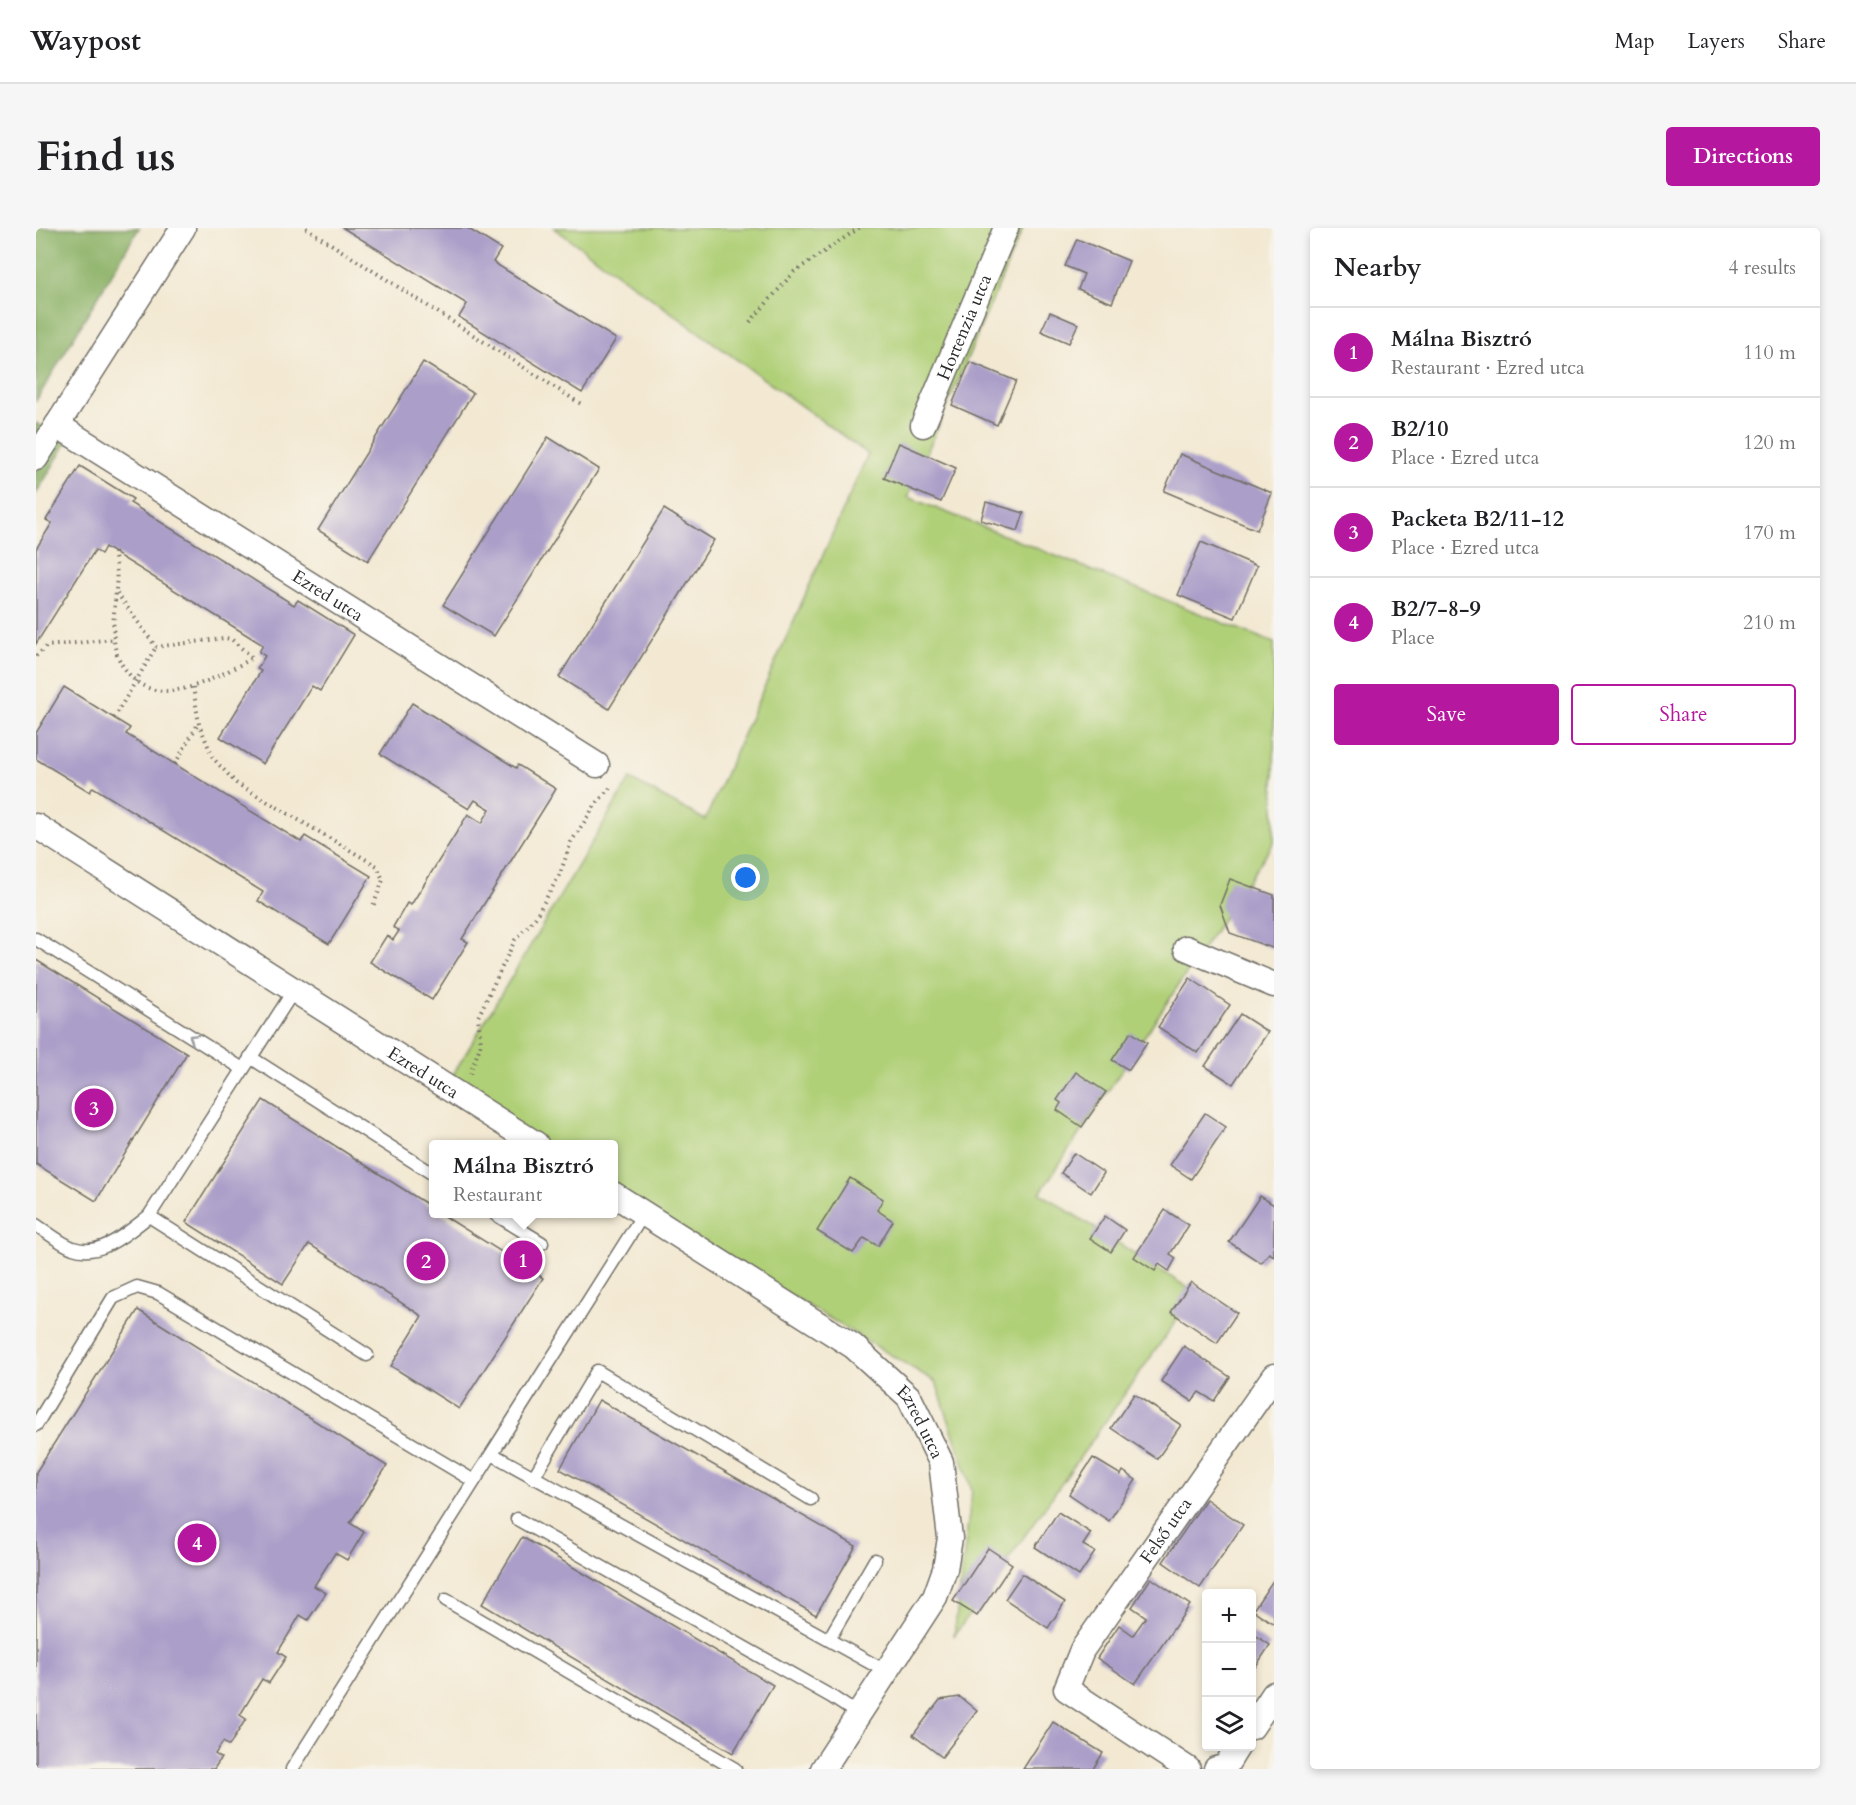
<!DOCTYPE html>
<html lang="en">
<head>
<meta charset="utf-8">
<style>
  :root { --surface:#fff; --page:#f6f6f6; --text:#202124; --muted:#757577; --line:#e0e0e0; --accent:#b5179e }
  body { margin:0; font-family:Cardo,serif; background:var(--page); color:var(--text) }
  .controls { position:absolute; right:18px; bottom:18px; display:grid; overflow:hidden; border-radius:6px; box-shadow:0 3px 9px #0003 }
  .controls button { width:54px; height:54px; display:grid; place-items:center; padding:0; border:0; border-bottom:2px solid var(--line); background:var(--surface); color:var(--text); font:30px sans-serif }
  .you { position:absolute; left:710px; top:650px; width:21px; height:21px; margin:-15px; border:4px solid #fff; border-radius:50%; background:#1a73e8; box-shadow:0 0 0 9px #1a73e833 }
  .badge { display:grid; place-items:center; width:39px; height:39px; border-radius:50%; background:var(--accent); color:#fff; font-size:20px; font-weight:700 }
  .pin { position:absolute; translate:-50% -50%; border:3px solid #fff; box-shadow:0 2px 6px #0006 }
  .popup { position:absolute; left:393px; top:912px; width:189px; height:78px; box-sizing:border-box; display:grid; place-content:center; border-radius:6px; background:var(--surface); filter:drop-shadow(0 2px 4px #0005); font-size:20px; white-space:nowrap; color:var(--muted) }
  .popup b { font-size:22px; color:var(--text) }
  .popup::after { content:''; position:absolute; left:50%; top:100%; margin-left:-12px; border:12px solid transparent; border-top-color:var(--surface) }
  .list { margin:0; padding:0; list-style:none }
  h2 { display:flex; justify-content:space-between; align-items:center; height:78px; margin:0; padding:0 24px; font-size:26px }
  h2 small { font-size:20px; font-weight:400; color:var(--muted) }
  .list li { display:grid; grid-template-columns:39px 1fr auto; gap:18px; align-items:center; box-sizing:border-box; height:90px; padding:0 24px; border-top:2px solid var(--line) }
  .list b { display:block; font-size:22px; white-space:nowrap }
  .list p { margin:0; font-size:20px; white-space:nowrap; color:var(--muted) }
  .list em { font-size:20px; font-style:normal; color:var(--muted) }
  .actions { display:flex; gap:12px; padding:18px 24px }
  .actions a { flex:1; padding:14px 0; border:2px solid var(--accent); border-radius:6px; text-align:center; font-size:21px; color:var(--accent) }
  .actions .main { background:var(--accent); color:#fff }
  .icon { flex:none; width:33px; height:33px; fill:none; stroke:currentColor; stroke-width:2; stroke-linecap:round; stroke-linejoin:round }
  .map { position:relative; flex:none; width:1238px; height:1541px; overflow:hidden; border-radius:6px }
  header { display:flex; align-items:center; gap:36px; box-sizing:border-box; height:84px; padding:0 30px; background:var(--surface); border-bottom:2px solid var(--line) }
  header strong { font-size:28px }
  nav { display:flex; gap:33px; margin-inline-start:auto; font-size:21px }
  .intro { display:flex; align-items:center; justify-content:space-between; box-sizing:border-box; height:144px; padding:0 36px }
  h1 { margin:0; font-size:42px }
  .button { padding:15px 27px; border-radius:6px; background:var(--accent); color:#fff; font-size:21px; font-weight:700 }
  main { display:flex; gap:36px; padding:0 36px }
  aside { flex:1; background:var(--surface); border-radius:6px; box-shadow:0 3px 9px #0003 }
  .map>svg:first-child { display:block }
  .green { fill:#b0d078; stroke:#6e7e52; stroke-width:1.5 }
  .forest { fill:#8cb268; stroke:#5c6e4a; stroke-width:1.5 }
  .building { fill:#ab9fc9 }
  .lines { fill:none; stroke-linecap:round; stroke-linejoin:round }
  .service-casing { stroke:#716e66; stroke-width:15 }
  .minor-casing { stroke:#716e66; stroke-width:27 }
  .path { stroke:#716e66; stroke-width:4; stroke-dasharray:1.5 4.5; stroke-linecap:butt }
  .service { stroke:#fff; stroke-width:12 }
  .minor { stroke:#fff; stroke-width:24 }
  .oneway { stroke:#a0a0a0 }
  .labels { text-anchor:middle; stroke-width:6; stroke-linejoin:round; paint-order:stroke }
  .street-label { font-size:18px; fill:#2b2b2b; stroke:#f7f3e8 }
</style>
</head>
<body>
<header>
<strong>Waypost</strong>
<nav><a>Map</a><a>Layers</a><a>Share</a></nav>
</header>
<div class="intro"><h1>Find us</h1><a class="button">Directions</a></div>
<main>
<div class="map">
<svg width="1238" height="1541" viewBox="0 0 1238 1541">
  <rect width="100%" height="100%" fill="#f7f3e8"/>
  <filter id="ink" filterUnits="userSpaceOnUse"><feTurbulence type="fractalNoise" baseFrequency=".0167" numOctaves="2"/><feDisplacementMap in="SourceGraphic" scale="12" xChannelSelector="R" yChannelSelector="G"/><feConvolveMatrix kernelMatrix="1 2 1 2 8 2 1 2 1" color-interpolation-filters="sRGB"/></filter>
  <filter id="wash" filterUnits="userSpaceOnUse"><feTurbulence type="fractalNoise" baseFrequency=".008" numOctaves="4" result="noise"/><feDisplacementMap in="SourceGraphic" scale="24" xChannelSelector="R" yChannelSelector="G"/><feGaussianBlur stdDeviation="1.35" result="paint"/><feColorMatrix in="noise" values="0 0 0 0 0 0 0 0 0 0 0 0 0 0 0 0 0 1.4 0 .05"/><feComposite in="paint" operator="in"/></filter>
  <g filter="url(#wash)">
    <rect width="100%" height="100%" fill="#f3e9d3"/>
    <path class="green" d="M518,0h469l-115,269 366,146v199l-234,351 156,100 -242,343 18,-146 -36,-108 -323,-193v-45h-74l-94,-56 185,-309 75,41 163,-366z"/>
    <g class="forest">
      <path d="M0,0h103l-103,173z"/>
      <path d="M0,195l31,19 -31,52z"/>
    </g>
    <g id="blocks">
      <g class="building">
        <path d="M307,0h124l34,21 -8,13 123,77 -34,54 -123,-76 8,-13z"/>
        <path d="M1041,11l52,22 -17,42 -34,-14 6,-15 -19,-8z"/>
        <path d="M1014,84l28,12 -9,19 -28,-12z"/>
        <path d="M387,134l50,31 -105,168 -50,-31z"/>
        <path d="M934,134l46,19 -19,44 -45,-20z"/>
        <path d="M512,209l51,32 -105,167 -51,-31z"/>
        <path d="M863,215l57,25 -15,34 -57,-24z"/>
        <path d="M1144,226l92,39 -15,37 -93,-39z"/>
        <path d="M44,238l53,33 -3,4 164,102 4,-5 56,35 -34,56 -8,-5 -49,78 -43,-27 41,-66 -4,-2 8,-13 -6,-4 4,-7 -158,-98 -4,7 -6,-4 -59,94v-95l16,-26 -6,-3z"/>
        <path d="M950,274l38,11 -6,18 -37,-11z"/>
        <path d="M628,281l50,31 -105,169 -50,-32z"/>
        <path d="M1165,314l56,24 -22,52 -57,-23z"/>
        <path d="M28,459l66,41 -4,6 175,108 4,-6 66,40 -42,68 -71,-43 5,-9 -170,-105 -3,5 -54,-33v-26z"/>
        <path d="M376,475l104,65 2,-3 38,24 -94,150 6,3 -36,58 -62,-38 17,-27 6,5 6,-9 -6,-4 14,-24 4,2 57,-91 14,9 8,-14 -15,-9 -6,9 -89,-55z"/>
        <path d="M1194,651l44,16v52l-2,1 -42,-15 -10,-28z"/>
        <path d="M0,732l151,93 -91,148 -60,-37z"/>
        <path d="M1154,750l40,27 -32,48 -40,-26z"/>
        <path d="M1204,786l28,18 -35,52 -28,-18z"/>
        <path d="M1095,804l16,11 -18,27 -17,-10z"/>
        <path d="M1040,844l30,20 -24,35 -25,-17 4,-7 -4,-3z"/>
        <path d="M227,872l170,108v6h8l102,64 -84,131 -68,-43 31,-50 -113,-72 -26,40 -97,-62z"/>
        <path d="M1169,885l21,14 -35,52 -21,-14z"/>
        <path d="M1038,925l30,20 -13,20 -30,-20z"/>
        <path d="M814,950l33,21 -6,11 16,11 -15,25 -14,-8 -11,15 -36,-22z"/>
        <path d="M1224,968l14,9v51l-5,-3 -8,10 -32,-21z"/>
        <path d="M1129,982l24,15 -19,29 6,4 -7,13 -10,-7 -4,7 -21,-14z"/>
        <path d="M1069,988l20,14 -14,22 -21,-14z"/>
        <path d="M1155,1054l46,31 -20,30 -46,-31z"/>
        <path d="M102,1082l249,156 -37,57 14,9 -17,28 -12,-7 -21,33 12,7 -18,27 -8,-5 -22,37 8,5 -17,26 -7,-4 -22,36 6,4 -17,27 -6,-4 -8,12 6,4 -7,11h-178v-297z"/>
        <path d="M1148,1118l46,31 -16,24 -15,-9 -7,9 -31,-20z"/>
        <path d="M1098,1166l47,31 -24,34 -46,-31z"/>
        <path d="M563,1172l257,146 -40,69 -256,-146z"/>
        <path d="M1057,1230l28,17 2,-4 13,9 -27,41 -40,-27z"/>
        <path d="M1170,1271l37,26 -43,63 -37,-26z"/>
        <path d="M1022,1284l33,21 -8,12 12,7 -16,24 -44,-29z"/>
        <path d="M486,1309l251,148 -40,68 -251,-149z"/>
        <path d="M952,1320l24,16 -35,52 -24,-15z"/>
        <path d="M986,1346l43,28 -17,26 -43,-29z"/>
        <path d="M1115,1350l39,27 -55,79 -38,-26 22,-33 14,10 13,-18 -14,-10z"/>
        <path d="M1238,1351v45l-21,-14z"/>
        <path d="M1216,1405l18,12 -18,27z"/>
        <path d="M924,1469l17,14 -35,46 -29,-22 27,-35z"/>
        <path d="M1017,1494l50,31 -10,16h-70z"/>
      </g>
    </g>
  </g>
  <g filter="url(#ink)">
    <use href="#blocks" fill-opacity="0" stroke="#716e66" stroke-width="1.5"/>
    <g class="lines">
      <defs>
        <g id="service">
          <path d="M0,711l207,130"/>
          <path d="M214,829l183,117"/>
          <path d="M459,986l47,29"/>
          <path d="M113,988l218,139"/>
          <path d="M0,997c11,7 24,18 37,23 28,10 55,-16 76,-32l145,-226"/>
          <path d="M0,1197l77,-127 24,-11 21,6 316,188"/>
          <path d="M456,1226l395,218"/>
          <path d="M497,1250l64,-107 214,128"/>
          <path d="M481,1291l315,178 27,18"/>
          <path d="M410,1372l289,169"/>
          <path d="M793,1411l46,-79"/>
          <path d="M256,1541l352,-556"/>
        </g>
        <g id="minor">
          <path id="s1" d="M21,197l540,340"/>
          <path id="s2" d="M887,197l83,-197"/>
          <path d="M0,230l147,-230"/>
          <path id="s3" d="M0,598l500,318"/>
          <path d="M1150,720l88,37"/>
          <path id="s4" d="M577,966l240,152 56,51 32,65 9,76 -5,31 -10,28 -112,172"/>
          <path d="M1216,1499l22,-33"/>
          <path id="s5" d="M1152,1541l-122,-80 16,-39 192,-274"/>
          <path d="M1180,1541l9,-2 13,-21"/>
        </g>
      </defs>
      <use href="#service" class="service-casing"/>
      <use href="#minor" class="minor-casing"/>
      <g class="path">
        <path d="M270,0l275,176"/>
        <path d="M714,94l44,-50 65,-44"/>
        <path d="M78,324c7,29 -3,58 0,88 1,13 6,23 14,33 32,40 90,3 125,-15l-22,-19 -6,-1 -69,9"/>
        <path d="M81,365l39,54"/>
        <path d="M0,428l11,-10 67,-7"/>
        <path d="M157,459l6,37 14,34 23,25 141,83 6,14 -11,29"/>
        <path d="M78,490l42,-71"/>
        <path d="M139,536l23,-40"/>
        <path d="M434,846l11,-30 -3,-27 37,-77 20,-22 25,-44 11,-32 25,-38 14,-16"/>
      </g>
      <use href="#service" class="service"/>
      <use href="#minor" class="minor"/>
    </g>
    <defs><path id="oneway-chevron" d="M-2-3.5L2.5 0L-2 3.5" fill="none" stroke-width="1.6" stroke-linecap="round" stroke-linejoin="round" transform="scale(1.5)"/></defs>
    <use class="oneway" href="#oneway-chevron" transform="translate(157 810) rotate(-148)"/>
  </g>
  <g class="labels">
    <g class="street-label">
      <text dy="6" stroke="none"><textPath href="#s2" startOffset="106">Hortenzia utca</textPath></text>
      <text dy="6" stroke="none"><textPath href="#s1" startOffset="320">Ezred utca</textPath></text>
      <text dy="6" stroke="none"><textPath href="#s3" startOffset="459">Ezred utca</textPath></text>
      <text dy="6" stroke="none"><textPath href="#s4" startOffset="387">Ezred utca</textPath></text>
      <text dy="6" stroke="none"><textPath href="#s5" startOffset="334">Felső utca</textPath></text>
    </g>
  </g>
</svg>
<div class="controls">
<button>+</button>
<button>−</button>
<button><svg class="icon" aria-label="layers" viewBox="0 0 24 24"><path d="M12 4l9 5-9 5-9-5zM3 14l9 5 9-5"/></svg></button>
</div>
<div class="you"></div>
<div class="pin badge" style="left:487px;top:1032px">1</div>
<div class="popup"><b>Málna Bisztró</b>Restaurant</div>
<div class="pin badge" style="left:390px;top:1033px">2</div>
<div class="pin badge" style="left:58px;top:880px">3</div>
<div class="pin badge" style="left:161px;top:1315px">4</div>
</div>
<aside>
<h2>Nearby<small>4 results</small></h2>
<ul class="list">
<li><span class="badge">1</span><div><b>Málna Bisztró</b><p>Restaurant · Ezred utca</p></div><em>110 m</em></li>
<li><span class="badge">2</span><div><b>B2/10</b><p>Place · Ezred utca</p></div><em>120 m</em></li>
<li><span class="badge">3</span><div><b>Packeta B2/11-12</b><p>Place · Ezred utca</p></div><em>170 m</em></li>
<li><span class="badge">4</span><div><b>B2/7-8-9</b><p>Place</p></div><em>210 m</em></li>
</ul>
<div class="actions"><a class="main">Save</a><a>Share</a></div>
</aside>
</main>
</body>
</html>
